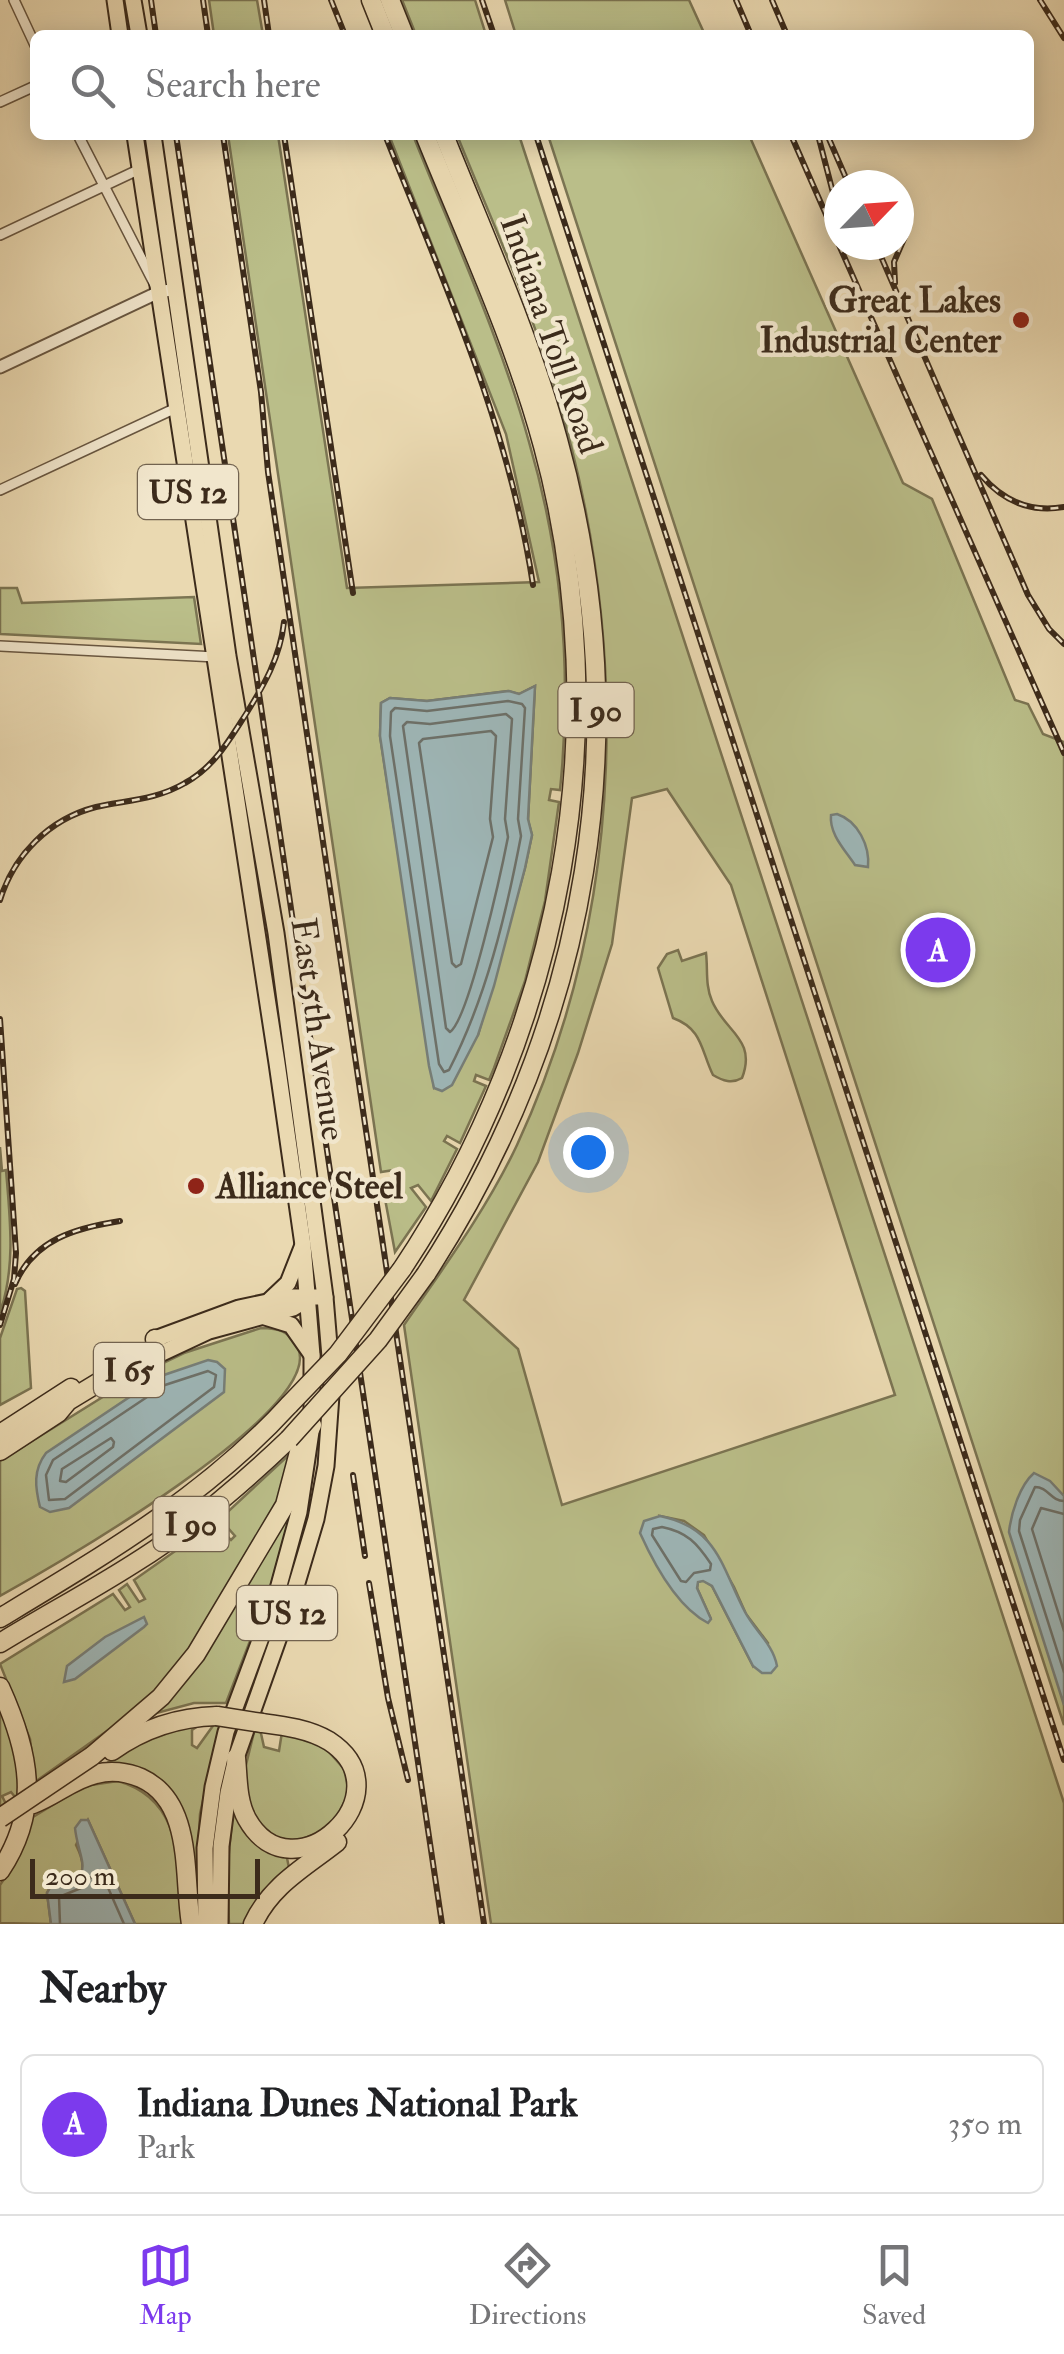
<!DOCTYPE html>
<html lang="en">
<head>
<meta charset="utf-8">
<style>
  :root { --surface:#fff; --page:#f6f6f6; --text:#202124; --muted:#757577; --line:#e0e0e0; --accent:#7c3aed }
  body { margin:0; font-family:"IM FELL Double Pica",serif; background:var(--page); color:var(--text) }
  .compass { position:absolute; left:824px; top:170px; width:90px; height:90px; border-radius:50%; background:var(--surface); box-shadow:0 5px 25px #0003; rotate:65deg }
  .scale { position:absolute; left:30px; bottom:25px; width:230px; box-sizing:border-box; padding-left:10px; border:5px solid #3c2b1b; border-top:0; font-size:28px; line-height:35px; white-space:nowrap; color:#3c2b1b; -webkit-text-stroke:8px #f1e6cc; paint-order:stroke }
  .you { position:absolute; left:588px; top:1152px; width:35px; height:35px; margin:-25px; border:8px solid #fff; border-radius:50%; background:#1a73e8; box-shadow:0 0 0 15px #1a73e833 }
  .badge { display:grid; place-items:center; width:65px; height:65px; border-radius:50%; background:var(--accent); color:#fff; font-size:32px; font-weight:700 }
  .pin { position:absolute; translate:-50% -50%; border:5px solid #fff; box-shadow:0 2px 10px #0006 }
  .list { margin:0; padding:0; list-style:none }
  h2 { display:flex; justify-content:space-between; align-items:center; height:130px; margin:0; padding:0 40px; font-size:42px }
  h2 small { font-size:32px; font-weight:400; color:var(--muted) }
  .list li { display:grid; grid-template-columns:65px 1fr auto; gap:30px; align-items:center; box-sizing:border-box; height:140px; margin:0 20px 20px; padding:0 20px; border:2px solid var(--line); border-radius:15px }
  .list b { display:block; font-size:38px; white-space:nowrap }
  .list p { margin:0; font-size:32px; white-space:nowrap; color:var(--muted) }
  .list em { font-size:32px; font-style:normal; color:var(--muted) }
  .icon { flex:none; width:55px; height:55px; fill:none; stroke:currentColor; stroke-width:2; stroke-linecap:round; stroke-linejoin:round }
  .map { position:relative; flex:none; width:1064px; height:1924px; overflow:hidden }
  .search { position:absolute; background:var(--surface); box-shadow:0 5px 25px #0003; left:30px; right:30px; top:30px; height:110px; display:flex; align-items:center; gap:25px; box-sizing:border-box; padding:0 35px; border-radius:15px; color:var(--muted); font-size:38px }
  .sheet { height:290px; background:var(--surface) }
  nav { display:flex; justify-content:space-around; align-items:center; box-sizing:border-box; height:140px; border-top:2px solid var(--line); background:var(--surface); font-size:28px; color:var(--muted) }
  nav a { display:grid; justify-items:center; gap:5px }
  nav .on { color:var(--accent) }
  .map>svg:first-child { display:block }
  .green { fill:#babe89; stroke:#7b7452; stroke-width:2.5; fill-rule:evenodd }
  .water { fill:#9eb7b8; stroke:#777f79; stroke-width:2.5 }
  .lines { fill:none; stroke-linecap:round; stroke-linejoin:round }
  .shore { stroke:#6d716a; stroke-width:2.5 }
  .minor-casing { stroke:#685640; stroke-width:12 }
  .tertiary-casing { stroke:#685640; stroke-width:15 }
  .primary-casing { stroke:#3c2b1b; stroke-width:19 }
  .trunk-casing { stroke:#3c2b1b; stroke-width:19 }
  .motorway-casing { stroke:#3c2b1b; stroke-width:21 }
  .minor { stroke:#f1e6cc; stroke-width:9 }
  .tertiary { stroke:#f1e6cc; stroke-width:11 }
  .primary { stroke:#ead9b1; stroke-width:15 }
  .trunk { stroke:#ead9b1; stroke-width:15 }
  .motorway { stroke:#ead9b1; stroke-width:18 }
  .rail-casing { stroke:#3c2b1b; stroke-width:6 }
  .rail { stroke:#f1e6cc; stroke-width:2.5; stroke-dasharray:8; stroke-linecap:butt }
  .motorway-bridge-casing { stroke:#3c2b1b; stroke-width:21; stroke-linecap:butt }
  .motorway-bridge { stroke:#ead9b1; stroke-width:18 }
  .poi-dot { fill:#8f2418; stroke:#f1e6cc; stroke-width:4 }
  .labels { text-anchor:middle; stroke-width:9; stroke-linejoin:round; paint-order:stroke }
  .shield { fill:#f1e6cc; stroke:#726350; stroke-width:2.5 }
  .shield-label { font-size:32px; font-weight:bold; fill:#3c2b1b }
  .poi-label { font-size:35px; font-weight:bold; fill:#3c2b1b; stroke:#f1e6cc; text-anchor:end }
  .street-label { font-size:35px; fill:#3c2b1b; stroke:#f1e6cc }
</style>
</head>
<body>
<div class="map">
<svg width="1064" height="1924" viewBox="0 0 1064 1924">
  <rect width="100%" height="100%" fill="#ead9b1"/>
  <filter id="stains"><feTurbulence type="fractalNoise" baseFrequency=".002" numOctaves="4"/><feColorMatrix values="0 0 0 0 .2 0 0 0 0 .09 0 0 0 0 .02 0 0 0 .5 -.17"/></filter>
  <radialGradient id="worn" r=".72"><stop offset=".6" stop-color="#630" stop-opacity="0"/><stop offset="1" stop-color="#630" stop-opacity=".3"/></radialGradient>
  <g class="green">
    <path d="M209,0h48l6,35h-49z"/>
    <path d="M402,0h73l11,35h-70z"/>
    <path d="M505,0h184l16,35h-189z"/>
    <path d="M228,135h50l69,453 192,-6 -33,-148 -117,-299h24c40,101 87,202 116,307 33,113 43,232 31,348l-9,-1 -2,11 10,2 -14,99 -20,80 -31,87 -5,12 -13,-5 -2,6 12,5 -26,57 -13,-7 -3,5 13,8 -26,52 -13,-16 -7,3 15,19 -31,45 -13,-69 14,-3 -2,-10 -13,2zM535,686l-7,134 4,15 -7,33 -47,167 -44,52 -54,-351 1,-33 9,-5 37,3 81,-10 11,3z"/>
    <path d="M457,135h62l545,1668v121h-573l-87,-599c40,-58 83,-116 113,-180 111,-240 114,-513 36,-763 -26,-84 -63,-165 -96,-247zM667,789l64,96 164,510 -333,110 -44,-156 -54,-49 74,-138 40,-109 34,-109 20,-146zM660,1516l24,5 20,14 30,52 12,27 22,29 -15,23 -41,-80 -9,-6 -5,2 -1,6 14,31z"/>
    <path d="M548,135h201l154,348 29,16 83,201 13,4 15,30 21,8v983z"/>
    <path d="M0,588h17l5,15 172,-6 7,47 -201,-10z"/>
    <path d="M678,950l4,11 24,-8c2,16 -1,32 6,48 13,31 45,38 30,77 -10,6 -19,3 -29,-3 -12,-24 -10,-46 -40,-57l-15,-50 9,-14z"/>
    <path d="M0,1147l2,24 4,-1c4,49 10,96 -6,143z"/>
    <path d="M21,1288l4,3 6,97 -31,17v-67l17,-49z"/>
    <path d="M261,1328c17,0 29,3 37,20 28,63 -248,220 -298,248v-135l138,-86 46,-22z"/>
    <path d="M292,1452l-13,50 -90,150 -44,52 -110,78 -5,-43 -30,-75 113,-70 12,16 5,-3 -11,-17 8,-6 12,18 6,-3 -11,-19 81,-57 16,17 4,-4 -15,-17z"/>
    <path d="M292,1511l-23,81 -43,111h-32l-41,11z"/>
    <path d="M0,1700l15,34 7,57 -7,6 -4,-5 -9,4 4,8 -6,5z"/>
    <path d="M215,1723h5l-20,91 -4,82 -32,-105 -65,-23c32,-20 60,-40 99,-42l-6,4v15l5,3z"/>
    <path d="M255,1728l5,1 4,18 15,4 3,-19 41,13 21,24 5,23 -17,36 -35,13 -25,-4 -20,-19 -9,-41z"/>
    <path d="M118,1781c67,19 59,85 66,143h-49l-47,-104 -12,25c14,28 6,37 -25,41l-4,7 4,31 -51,-1v-38l15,-22 18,-46 51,-31z"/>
    <path d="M234,1799l52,54 3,15 -42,56h-18l-2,-51z"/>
  </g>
  <g class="water">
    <path d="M535,686l-7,133 4,16 -7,33 -31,118 -16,49 -26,50 -10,6 -8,-3 -5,-22 -49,-330 1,-33 9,-5 37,3 82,-10 10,3z"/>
    <path d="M837,814c21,7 33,32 31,53l-13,-2c-10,-15 -26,-31 -24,-50z"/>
    <path d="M208,1360l9,2 8,7 -1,23 -155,116 -19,4 -10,-5c-5,-20 -7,-37 6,-54l115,-77z"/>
    <path d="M1034,1473l16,8 14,15v209l-55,-173c2,-19 11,-47 25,-59z"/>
    <path d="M660,1516c58,12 61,50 85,96 10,19 28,32 32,54l-6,7h-9l-9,-7 -41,-80 -9,-5 -5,1 -1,6 14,31 -3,4c-31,-16 -54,-59 -68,-90l4,-12z"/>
    <path d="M144,1617l3,7 -3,3 -69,52 -11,3 3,-16 38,-29z"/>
    <path d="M81,1820h7l47,104h-84l-4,-31 4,-7c49,-6 27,-26 24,-58z"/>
  </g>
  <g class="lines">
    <g class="shore">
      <path d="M508,701l14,3 3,4 -7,111 3,17c-15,79 -35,162 -72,234l-5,2 -5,-8 -49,-328 1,-24 4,-4 32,3z"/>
      <path d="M506,714l6,5 -7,100 3,18c-6,31 -39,182 -58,195l-4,-4 -43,-302 4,-4 23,2z"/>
      <path d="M491,731l5,5 -6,83 3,18 -32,127 -5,3 -4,-4 -33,-220 4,-4z"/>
      <path d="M208,1371l8,4 -2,12 -149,112 -16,1 -3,-25 7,-15 112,-75z"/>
      <path d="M111,1438l3,4 -1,5 -47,35 -6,-1 2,-12z"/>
      <path d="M1064,1501c-13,0 -16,-14 -29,-14l-15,33 -1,11 45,141"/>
      <path d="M1064,1514l-23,-6 -9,21 32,102"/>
      <path d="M662,1527c25,5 35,16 49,37l-1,6 -16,3 -8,9 -5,-1 -29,-46 1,-6z"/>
      <path d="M60,1924l-1,-27 22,-9 16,-17 5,3 22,50"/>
    </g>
    <defs>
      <g id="minor">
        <path d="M14,0l21,45"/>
        <path d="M0,102l35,-16"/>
        <path d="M78,135l77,150"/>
        <path d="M0,235l140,-66"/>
        <path d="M0,490l176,-82"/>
        <path d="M0,646l216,11"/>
      </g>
      <path id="tertiary" d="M0,367l159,-75 17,-3"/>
      <g id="primary">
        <path d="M115,0l5,35"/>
        <path d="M133,0l6,35"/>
        <path d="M135,135l142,928 26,182 9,110v70l-13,87 -24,88 -49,132 -13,55 -8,61 1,76"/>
        <path d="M153,135l75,521 48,277 49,364 7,84 -6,85 -10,53 -25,84 -55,155 -8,35 -7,53 -1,78"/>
      </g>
      <g id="trunk">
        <path d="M270,1300l18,-17 15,-38"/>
        <path d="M265,1317l26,8 21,30"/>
        <path d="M155,1339l84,-31 52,-11h34"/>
        <path d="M145,1361l64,-30 84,-23 15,-9"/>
      </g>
      <g id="motorway">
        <path d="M371,0l14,35"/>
        <path d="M390,0l14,35"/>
        <path d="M402,1269c160,-240 217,-543 141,-823 -29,-107 -77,-209 -118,-311"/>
        <path d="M426,1274c164,-252 213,-542 132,-834 -28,-104 -74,-205 -114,-305"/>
        <path d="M0,1434l71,-46"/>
        <path d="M0,1451l58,-38 10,-12 84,-51 4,-4 -1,-7"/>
        <path d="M0,1618c103,-62 207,-123 289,-213"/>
        <path d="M0,1643c44,-27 89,-51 133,-79 57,-35 108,-79 156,-125"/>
        <path d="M0,1687c29,64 42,121 0,184"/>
        <path d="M112,1751c32,-23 67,-34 105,-35"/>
        <path d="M92,1756l69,-59 35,-43 89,-149 14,-53 13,-27"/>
        <path d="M236,1758c2,20 1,43 11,61 46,82 162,-26 82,-78 -20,-12 -44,-15 -67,-18"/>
        <path d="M33,1804c22,-8 40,-25 63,-30 14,-4 31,-2 45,4 53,24 42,98 50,146"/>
        <path d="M253,1924c18,-39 51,-56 84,-82"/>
      </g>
    </defs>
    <use href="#minor" class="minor-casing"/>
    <use href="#tertiary" class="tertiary-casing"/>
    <use href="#primary" class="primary-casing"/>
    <use href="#trunk" class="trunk-casing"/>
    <use href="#motorway" class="motorway-casing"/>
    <use href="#minor" class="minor"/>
    <use href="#tertiary" class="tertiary"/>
    <use href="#primary" class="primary"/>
    <use href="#trunk" class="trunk"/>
    <use href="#motorway" class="motorway"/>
    <defs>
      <g id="rail">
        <path d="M151,0l5,35"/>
        <path d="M203,0l5,35"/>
        <path d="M264,0l5,35"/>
        <path d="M331,0l14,35"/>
        <path d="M482,0l12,35"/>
        <path d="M736,0l15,35"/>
        <path d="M772,0l15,35"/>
        <path d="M1040,0l24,38"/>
        <path d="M176,135l266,1789"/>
        <path d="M223,135l38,257 7,80 216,1452"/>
        <path d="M284,135l69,458"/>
        <path d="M385,135c59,148 124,291 148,450"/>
        <path d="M536,135l528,1625"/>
        <path d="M791,135l48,109"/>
        <path d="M818,135l20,77"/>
        <path d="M829,139l20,46"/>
        <path d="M839,245l225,508"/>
        <path d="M876,245l152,350 21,34 15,15"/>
        <path d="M895,283l-1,-21 13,-30"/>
        <path d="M981,475c22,26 49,38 83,32"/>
        <path d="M0,900c14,-45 49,-81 96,-93 31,-7 60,-7 89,-24 29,-16 43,-41 61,-69 18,-29 34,-56 38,-92"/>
        <path d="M0,1019l16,234 -2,26 -14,46"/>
        <path d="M15,1284c19,-45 61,-56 105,-63"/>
        <path d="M353,1475l12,81"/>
        <path d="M369,1583l19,115 20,82"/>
      </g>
    </defs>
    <use href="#rail" class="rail-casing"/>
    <use href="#rail" class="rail"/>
    <defs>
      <g id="motorway-bridge">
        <path d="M289,1405l49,-51 64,-85"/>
        <path d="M289,1439l89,-99 48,-66"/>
        <path d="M217,1716l45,7"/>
        <path d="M0,1818l92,-62"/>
      </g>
    </defs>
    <use href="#motorway-bridge" class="motorway-bridge-casing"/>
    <use href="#motorway-bridge" class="motorway-bridge"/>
  </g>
  <g class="poi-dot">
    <circle cx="1021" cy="320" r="10"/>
    <circle cx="196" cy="1186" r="10"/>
  </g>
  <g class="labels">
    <g class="shield">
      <rect x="138" y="465" width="100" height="54" rx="8"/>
      <rect x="558.5" y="683" width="75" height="54" rx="8"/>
      <rect x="94" y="1343" width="70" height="54" rx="8"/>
      <rect x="153.5" y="1497" width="75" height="54" rx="8"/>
      <rect x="237" y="1586" width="100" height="54" rx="8"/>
    </g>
    <g class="shield-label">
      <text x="188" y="503">US 12</text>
      <text x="596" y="721">I 90</text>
      <text x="129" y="1381">I 65</text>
      <text x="191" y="1535">I 90</text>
      <text x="287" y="1624">US 12</text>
    </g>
    <g class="poi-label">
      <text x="1001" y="312">Great Lakes<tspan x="1001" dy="40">Industrial Center</tspan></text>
      <text x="216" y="1198" text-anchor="start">Alliance Steel</text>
    </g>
    <g class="street-label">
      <text transform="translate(552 334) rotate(71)" y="12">Indiana Toll Road</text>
      <text transform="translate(319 1029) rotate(82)" y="12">East 5th Avenue</text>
    </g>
  </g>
  <rect width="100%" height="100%" filter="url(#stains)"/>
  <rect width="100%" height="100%" fill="url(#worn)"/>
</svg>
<svg class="compass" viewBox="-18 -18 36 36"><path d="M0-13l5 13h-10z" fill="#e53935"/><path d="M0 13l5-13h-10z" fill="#757577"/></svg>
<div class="scale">200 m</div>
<div class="you"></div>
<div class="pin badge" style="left:938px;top:950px">A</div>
<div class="search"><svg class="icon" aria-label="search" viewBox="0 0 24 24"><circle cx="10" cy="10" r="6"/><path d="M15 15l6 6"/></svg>Search here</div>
</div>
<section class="sheet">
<h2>Nearby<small></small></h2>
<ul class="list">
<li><span class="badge">A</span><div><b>Indiana Dunes National Park</b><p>Park</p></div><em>350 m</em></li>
</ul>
</section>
<nav>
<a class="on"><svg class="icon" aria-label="map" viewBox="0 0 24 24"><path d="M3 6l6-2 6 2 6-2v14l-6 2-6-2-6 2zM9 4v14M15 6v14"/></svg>Map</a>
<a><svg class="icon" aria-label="directions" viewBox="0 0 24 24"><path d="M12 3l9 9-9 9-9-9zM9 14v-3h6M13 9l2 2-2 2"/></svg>Directions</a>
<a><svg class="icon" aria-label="saved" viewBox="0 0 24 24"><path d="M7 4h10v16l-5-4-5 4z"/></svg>Saved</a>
</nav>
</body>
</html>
